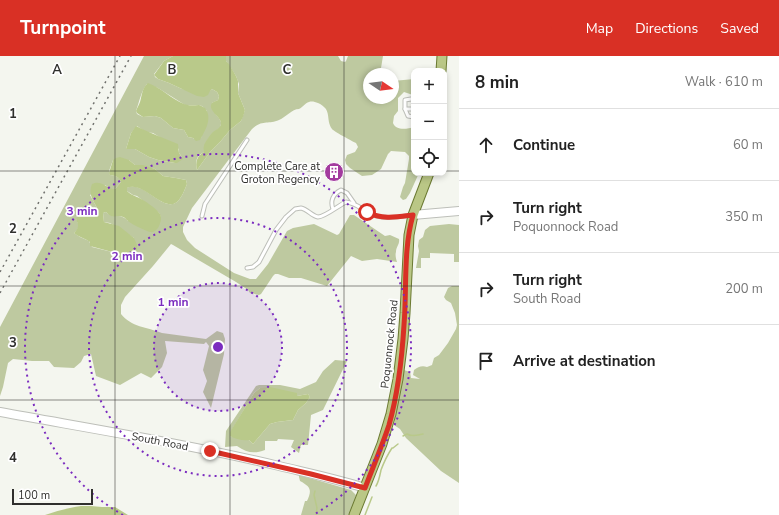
<!DOCTYPE html>
<html lang="en">
<head>
<meta charset="utf-8">
<style>
  :root { --surface:#fff; --page:#f2f2f2; --text:#222; --muted:#767676; --line:#e0e0e0; --accent:#d93025 }
  body { margin:0; font-family:"Nunito Sans",sans-serif; background:var(--page); color:var(--text) }
  .controls { position:absolute; right:12px; top:12px; display:grid; overflow:hidden; border-radius:8px; box-shadow:0 2px 6px #0003 }
  .controls button { width:36px; height:36px; display:grid; place-items:center; padding:0; border:0; border-bottom:1px solid var(--line); background:var(--surface); color:var(--text); font:20px sans-serif }
  .compass { position:absolute; left:363px; top:12px; width:36px; height:36px; border-radius:50%; background:var(--surface); box-shadow:0 2px 6px #0003; rotate:103deg }
  .scale { position:absolute; left:12px; bottom:10px; width:81px; box-sizing:border-box; padding-left:4px; border:2px solid #2f2f2d; border-top:0; font-size:11px; line-height:14px; white-space:nowrap; color:#2f2f2d; -webkit-text-stroke:3px #fff; paint-order:stroke }
  .stop { position:absolute; width:12px; height:12px; margin:-9px; border:3px solid #d93025; border-radius:50%; background:#fff }
  .stop.end { background:#d93025; border-color:#fff; box-shadow:0 1px 4px #0008 }
  .list { margin:0; padding:0; list-style:none }
  h2 { display:flex; justify-content:space-between; align-items:center; height:52px; margin:0; padding:0 16px; font-size:17px }
  h2 small { font-size:13px; font-weight:400; color:var(--muted) }
  .list li { display:grid; grid-template-columns:26px 1fr auto; gap:12px; align-items:center; box-sizing:border-box; height:72px; padding:0 16px; border-top:1px solid var(--line) }
  .list b { display:block; font-size:15px; white-space:nowrap }
  .list p { margin:0; font-size:13px; white-space:nowrap; color:var(--muted) }
  .list em { font-size:13px; font-style:normal; color:var(--muted) }
  .icon { flex:none; width:22px; height:22px; fill:none; stroke:currentColor; stroke-width:2; stroke-linecap:round; stroke-linejoin:round }
  .map { position:relative; flex:none; width:459px; height:459px; overflow:hidden }
  header { display:flex; align-items:center; gap:24px; box-sizing:border-box; height:56px; padding:0 20px; background:var(--accent); color:#fff }
  header strong { font-size:19px }
  nav { display:flex; gap:22px; margin-inline-start:auto; font-size:14px }
  main { display:flex }
  aside { flex:1; background:var(--surface) }
  .map>svg:first-child { display:block }
  .green { fill:#bec9a0; fill-rule:evenodd }
  .water { fill:#b9c98a }
  .lines { fill:none; stroke-linecap:round; stroke-linejoin:round }
  .stream { stroke:#b9c98a; stroke-width:1.5 }
  .lane-casing { stroke:#bdbfb9; stroke-width:5 }
  .secondary-casing { stroke:#bdbfb9; stroke-width:10 }
  .primary-casing { stroke:#6b7a32; stroke-width:11 }
  .lane { stroke:#fff; stroke-width:3 }
  .secondary { stroke:#fff; stroke-width:8 }
  .primary { stroke:#bac786; stroke-width:9 }
  .rail { stroke:#70716d; stroke-width:1.5; stroke-dasharray:2 4; stroke-linecap:butt }
  .route { stroke:#d93025; stroke-width:5 }
  .grid { fill:none; stroke:#2f2f2d; stroke-width:1; stroke-opacity:0.55 }
  .ring { fill:none; stroke:#7b2cbf; stroke-width:2; stroke-dasharray:2 4 }
  .labels { text-anchor:middle; stroke-width:3.5; stroke-linejoin:round; paint-order:stroke }
  .poi-label { font-size:11px; fill:#2f2f2d; stroke:#fff; text-anchor:end }
  .street-label { font-size:11px; fill:#2f2f2d; stroke:#fff }
  .grid-label { font-size:13px; text-anchor:middle; font-weight:bold; fill:#2f2f2d; stroke:#fff; stroke-width:3.5; stroke-linejoin:round; paint-order:stroke }
  .centre { fill:#7b2cbf; stroke:#fff; stroke-width:2 }
  .ring-label { font-size:12px; text-anchor:middle; font-weight:bold; fill:#7b2cbf; stroke:#fff; stroke-width:3.5; stroke-linejoin:round; paint-order:stroke }
</style>
</head>
<body>
<header>
<strong>Turnpoint</strong>
<nav><a>Map</a><a>Directions</a><a>Saved</a></nav>
</header>
<main>
<div class="map">
<svg width="459" height="459" viewBox="0 0 459 459">
  <rect width="100%" height="100%" fill="#f4f6ef"/>
  <g class="green">
    <path d="M144,0h29l-9,5 -10,13 1,3 3,2 11,4 13,6 26,3 4,-3 5,3 2,4 -1,4 -6,3 4,12 3,3 2,4v2l-1,4 -7,5 -7,9 -2,10c-8,4 -9,10 -7,18l13,-18 10,-10 10,-12 11,-9 4,-11 -7,-17 1,-9 -3,-8 -7,-11 -3,-4v-5h112l3,5 4,1 1,-1 2,-5h35l-3,18h-11v24h24v-17l21,-2 -1,16 -9,-3 -6,6v13l-4,5 -1,7c3,8 14,6 21,4v46h5l-9,20 -4,6 -3,1 -3,-3 3,-10 2,-4 4,-24v-3l-4,-4 -14,-1 -3,3 -7,15 -9,6 -10,1 -12,-8 -4,-4 -1,-4 2,-5 8,-3 3,-5 -2,-4c-4,-2 -23,-12 -24,-14 -7,-10 1,-19 -14,-26 -3,-1 -6,-2 -9,-1 -4,1 -6,5 -10,7 -7,0 -13,8 -20,11 -11,5 -16,-1 -27,9l-60,79 -9,19v5l4,8 8,8 39,25 16,6h6l12,-15 19,-33 6,-3 21,-4 23,11 2,-1 11,-19h4l31,21 5,-1 9,4c1,5 -3,8 -3,13 -1,3 0,7 1,10l-20,-3 -15,2 -11,-5 -24,30 -26,-8h-12l-11,-4h-3l-2,2 -12,18 -2,1 -9,-2 -2,-3 -12,-8 -41,-24 -22,-13 -2,-1 -18,22 -28,31 -4,8v9c10,13 26,13 41,19l44,6 11,-8 6,2 2,6 -1,15 -13,54 -8,-16 4,-11 -4,-11 6,-24 -3,-4 -2,2 -39,-3 2,12 -5,14 -11,11 -10,-5 -21,12 -24,-9 -5,-22 -7,2 -3,6 -7,6 -20,-1 -5,-6h-17l-19,-2 -5,4 -5,24 -3,9v-69zM147,28l11,4 27,17h13l4,1 5,5 -6,27 -7,1 -1,-1 -5,-1 -4,-7 -11,-2 -12,-10 -6,-2 -12,1 -6,-3 -1,-3c3,-8 5,-20 11,-27zM137,70l9,6 7,1 26,16v4l3,4 -7,6 -17,-3 -9,-3 -14,-8h-9l5,-16zM113,104h16l6,5 20,4 8,7 13,2 10,2 1,4c-2,5 -5,13 -9,17 -14,14 -35,-22 -51,-13v3l6,4 4,1 22,17 2,4 -33,4c-8,-9 -16,-2 -22,-9l-3,1 1,9 6,1 24,15 -11,18 -7,-3 -24,-6 -3,-6 -9,-4 -6,-4c1,-1 3,-3 4,-5 2,-5 -4,-8 0,-15 4,0 14,3 15,1 2,-2 2,-4 4,-6l-7,-13 15,-10 6,4h4l6,-7c-1,-6 -6,-6 -11,-7l-1,-4z"/>
    <path d="M449,168l10,1v37h-5v-8l-24,-1v5h-9v10h-5l3,-17 -1,-5 1,-6 4,-3 2,-7 5,-4z"/>
    <path d="M452,230h7v197l-18,-12 -35,-33 -6,-9 -6,-4 10,-55 6,2 1,6 9,1 -7,-4 1,-5c4,-3 8,-5 13,-3l5,-2 2,-7 5,-3 9,-12 8,-14 1,-4 -2,-12 -4,-10 -5,-3 -2,-3 4,-9z"/>
    <path d="M335,304l12,1 -24,49 -12,5 -3,30h-7l-2,8 -8,-6 3,-7 -16,-1 -1,2h-12v9c-11,4 -18,3 -28,-4l-12,1 1,-16 30,-45 3,-1h21l20,4 16,-7 7,-11zM260,332l37,8 11,-2 2,3 -4,6 -8,7 -5,10 -16,2 -7,2 -17,20 -4,-4 -19,-4v-3l24,-40z"/>
    <path d="M299,419l52,15 5,5 -2,10 -4,10h-49l4,-14h2c5,-11 4,-14 -7,-20l-1,-4z"/>
  </g>
  <g class="water">
    <path d="M173,0h53v5l3,3 7,12 2,5v12l7,17 -2,7 -2,4 -11,9 -10,12 -10,10 -13,18c-2,-8 0,-14 7,-18 0,-2 -1,-4 0,-6 0,-3 7,-12 9,-14 4,-3 8,-4 8,-9 0,-6 -14,-13 -9,-20 1,-1 4,-2 6,-3l1,-4 -2,-4 -5,-3 -2,2 -2,4 -4,2 -7,-1 -28,-13 -11,-4 -4,-4 10,-14z"/>
    <path d="M148,27c14,5 23,16 36,21 5,2 10,1 15,1 3,1 4,2 6,3 8,10 0,23 -5,32l-4,1 -3,-3 -5,-1 -4,-7 -11,-2 -12,-10 -6,-2 -12,1 -6,-4 -1,-2c1,-3 3,-6 4,-9 2,-7 2,-14 8,-19z"/>
    <path d="M136,70c14,7 28,12 42,18l1,9 4,6 -6,4h-2l-17,-3 -9,-3 -14,-8h-9l5,-16z"/>
    <path d="M120,101l9,3 6,5h8l12,4 8,7 13,2 10,2 1,4c-2,5 -5,13 -9,17 -13,14 -35,-21 -51,-13v3c3,3 6,4 10,6 7,3 19,11 23,17 2,3 1,8 -1,12 -1,3 -5,7 -9,6 -4,-1 -19,-8 -22,-11 -4,-3 -1,-2 -5,-4 -7,-3 -10,3 -17,-5l-3,1 1,9 15,4 15,12 3,7v5l-2,3 -7,3h-5l-7,-3 -26,-7v-4c-5,-4 -12,-5 -16,-9 6,-7 4,-7 2,-15l2,-5c4,0 14,3 15,1 2,-2 2,-4 4,-6 -4,-8 -9,-14 -5,-24 9,-4 13,3 21,5h2l6,-7c-2,-6 -6,-6 -11,-7l-1,-2 4,-13 3,-2z"/>
    <path d="M270,331l27,6v3l11,-2 2,3 -4,6 -8,7 -5,10 -16,2 -7,2 -17,20 -4,-4c-6,1 -14,-1 -19,-4v-4l24,-39 6,-5z"/>
    <path d="M81,450h10l11,1h13l13,8h-83c12,-4 23,-7 36,-9z"/>
  </g>
  <g class="lines">
    <g class="stream">
      <path d="M403,380l4,-2c5,3 10,1 16,0"/>
      <path d="M376,430c3,-5 4,-11 5,-16 3,-8 7,-16 11,-22h1l5,-4"/>
      <path d="M315,435l-1,4 3,13 -1,7"/>
      <path d="M365,459l7,-18"/>
    </g>
    <defs>
      <g id="lane">
        <path d="M414,43h-3l-6,1v9l3,7 6,1"/>
        <path d="M405,53h9"/>
        <path d="M333,153c-3,-8 0,-15 8,-19l6,3 7,10"/>
        <path d="M202,160l3,-12 42,-64"/>
        <path d="M247,212l6,-1 6,-5 17,-32 10,-13 9,-8c0,0 6,-1 6,-1 6,1 11,8 17,9 7,0 21,-12 28,-15 11,1 16,8 25,12 13,6 27,3 41,1"/>
      </g>
      <g id="secondary">
        <path d="M413,159l46,-4"/>
        <path d="M0,356c93,17 187,32 279,54 29,7 58,13 86,22"/>
      </g>
      <g id="primary">
        <path d="M441,15l1,-15"/>
        <path d="M354,459l28,-71 9,-30 7,-35 5,-40 2,-26 4,-78 4,-20 16,-42"/>
      </g>
    </defs>
    <use href="#lane" class="lane-casing"/>
    <use href="#secondary" class="secondary-casing"/>
    <use href="#primary" class="primary-casing"/>
    <use href="#lane" class="lane"/>
    <use href="#secondary" class="secondary"/>
    <use href="#primary" class="primary"/>
    <g class="rail">
      <path d="M0,216l120,-216"/>
      <path d="M0,237l131,-237"/>
    </g>
  </g>
  <g class="lines">
    <path class="route" d="M210,395l101,23 54,14c8,-21 17,-42 24,-63 9,-32 13,-67 15,-100 3,-36 -1,-75 9,-110 -16,2 -31,5 -46,-3"/>
  </g>
  <path class="grid" d="M115,0v459M230,0v459M344,0v459M0,115h414M444,115h15M0,230h459M0,344h459"/>
  <circle cx="218" cy="291" r="64" fill="#7b2cbf" fill-opacity=".12"/>
  <g class="ring">
    <circle cx="218" cy="291" r="64"/>
    <circle cx="218" cy="291" r="129"/>
    <path d="M123 459A193 193 0 1 1 313 459"/>
  </g>
  <defs>
    <symbol id="building-disc" viewBox="-11 -11 22 22"><circle r="9.5" fill="#a33b9e" stroke="#fff"/><path d="M-4-6H4V6H1V3H-1V6H-4ZM-2.5-4.3h1.7v1.8h-1.7ZM.8-4.3h1.7v1.8H.8ZM-2.5-1h1.7V.8h-1.7ZM.8-1h1.7V.8H.8Z" fill="#fff"/></symbol>
  </defs>
  <g fill-rule="evenodd">
    <use href="#building-disc" x="323" y="105" width="22" height="22"/>
  </g>
  <g class="labels">
    <g class="poi-label">
      <text x="320" y="114">Complete Care at<tspan x="320" dy="13">Groton Regency</tspan></text>
    </g>
    <g class="street-label">
      <text transform="translate(389 288) rotate(-84)" y="4">Poquonnock Road</text>
      <text transform="translate(160 385) rotate(11)" y="4">South Road</text>
    </g>
  </g>
  <g class="grid-label">
    <text x="57" y="18">A</text>
    <text x="172" y="18">B</text>
    <text x="287" y="18">C</text>
    <text x="13" y="62">1</text>
    <text x="13" y="177">2</text>
    <text x="13" y="291">3</text>
    <text x="13" y="406">4</text>
  </g>
  <circle cx="218" cy="291" r="6" class="centre"/>
  <g class="ring-label">
    <text x="82" y="159">3 min</text>
    <text x="127" y="204">2 min</text>
    <text x="173" y="250">1 min</text>
  </g>
</svg>
<div class="controls">
<button>+</button>
<button>−</button>
<button><svg class="icon" aria-label="locate" viewBox="0 0 24 24"><circle cx="12" cy="12" r="6"/><path d="M12 2v4M12 18v4M2 12h4M18 12h4"/></svg></button>
</div>
<svg class="compass" viewBox="-18 -18 36 36"><path d="M0-13l5 13h-10z" fill="#e53935"/><path d="M0 13l5-13h-10z" fill="#767676"/></svg>
<div class="scale">100 m</div>
<div class="stop" style="left:367px;top:156px"></div>
<div class="stop end" style="left:210px;top:395px"></div>
</div>
<aside>
<h2>8 min<small>Walk · 610 m</small></h2>
<ul class="list">
<li><svg class="icon" aria-label="ahead" viewBox="0 0 24 24"><path d="M12 20V5M6 11l6-6 6 6"/></svg><div><b>Continue</b></div><em>60 m</em></li>
<li><svg class="icon" aria-label="right" viewBox="0 0 24 24"><path d="M7 20v-9h11M14 6l5 5-5 5"/></svg><div><b>Turn right</b><p>Poquonnock Road</p></div><em>350 m</em></li>
<li><svg class="icon" aria-label="right" viewBox="0 0 24 24"><path d="M7 20v-9h11M14 6l5 5-5 5"/></svg><div><b>Turn right</b><p>South Road</p></div><em>200 m</em></li>
<li><svg class="icon" aria-label="arrive" viewBox="0 0 24 24"><path d="M6 21V4h12l-3 4 3 4H6"/></svg><div><b>Arrive at destination</b></div></li>
</ul>
</aside>
</main>
</body>
</html>
